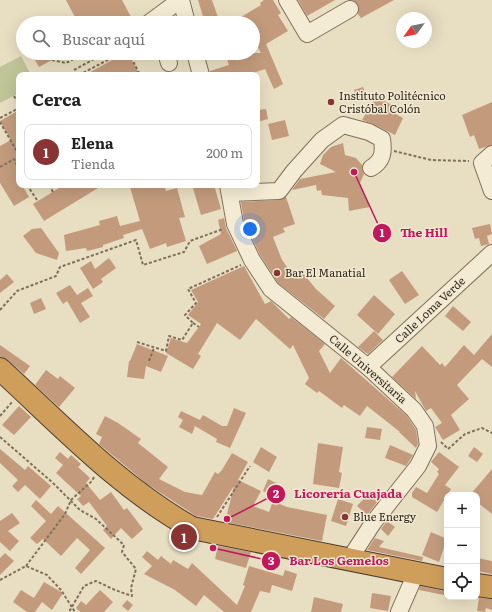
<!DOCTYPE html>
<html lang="es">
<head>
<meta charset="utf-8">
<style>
  :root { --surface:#fff; --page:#f6f6f6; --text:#222; --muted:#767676; --line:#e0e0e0; --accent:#893332 }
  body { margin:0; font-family:Literata,serif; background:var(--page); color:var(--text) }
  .controls { position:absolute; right:12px; bottom:12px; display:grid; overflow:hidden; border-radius:8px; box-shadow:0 4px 16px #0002 }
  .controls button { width:36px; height:36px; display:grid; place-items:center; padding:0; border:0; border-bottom:1px solid var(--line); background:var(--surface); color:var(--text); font:20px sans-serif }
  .compass { position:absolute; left:396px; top:12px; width:36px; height:36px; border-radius:50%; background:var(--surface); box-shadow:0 4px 16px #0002; rotate:237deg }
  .you { position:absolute; left:250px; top:229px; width:14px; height:14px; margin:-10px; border:3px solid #fff; border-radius:50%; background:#1a73e8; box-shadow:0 0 0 6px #1a73e833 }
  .badge { display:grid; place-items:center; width:26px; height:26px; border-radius:50%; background:var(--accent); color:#fff; font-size:13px; font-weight:700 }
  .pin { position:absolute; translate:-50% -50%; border:2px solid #fff; box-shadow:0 1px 4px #0006 }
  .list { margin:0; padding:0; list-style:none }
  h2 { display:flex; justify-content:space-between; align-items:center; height:52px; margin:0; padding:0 16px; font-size:17px }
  h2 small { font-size:13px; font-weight:400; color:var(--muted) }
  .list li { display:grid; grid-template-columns:26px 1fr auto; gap:12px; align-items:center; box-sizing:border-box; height:56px; margin:0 8px 8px; padding:0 8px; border:1px solid var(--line); border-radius:8px }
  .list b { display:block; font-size:15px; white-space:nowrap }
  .list p { margin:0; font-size:13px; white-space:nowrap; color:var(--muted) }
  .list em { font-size:13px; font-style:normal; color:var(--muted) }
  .icon { flex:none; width:22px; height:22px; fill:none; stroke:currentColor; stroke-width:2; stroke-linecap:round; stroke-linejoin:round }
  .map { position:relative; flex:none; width:492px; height:612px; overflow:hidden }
  .search { position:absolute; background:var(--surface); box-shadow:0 4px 16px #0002; left:16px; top:16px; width:244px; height:44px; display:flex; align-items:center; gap:10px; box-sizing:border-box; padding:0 14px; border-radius:22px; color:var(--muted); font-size:15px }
  .panel { position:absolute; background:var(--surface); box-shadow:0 4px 16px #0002; left:16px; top:72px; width:244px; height:116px; border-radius:8px }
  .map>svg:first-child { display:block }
  .green { fill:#bfc598 }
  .building { fill:#c39b7c }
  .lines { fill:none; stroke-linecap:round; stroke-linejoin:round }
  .minor-casing { stroke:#80705b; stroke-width:18 }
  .highway-casing { stroke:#4e3e2f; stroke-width:24 }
  .path { stroke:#80705b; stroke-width:2; stroke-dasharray:3 2; stroke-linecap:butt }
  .minor { stroke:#f4ebd4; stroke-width:16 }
  .highway { stroke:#cf9e5b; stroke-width:22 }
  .poi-dot { fill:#893332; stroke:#f1e8d1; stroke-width:1.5 }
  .labels { text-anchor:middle; stroke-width:3; stroke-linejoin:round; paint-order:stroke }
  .poi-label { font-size:11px; fill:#32281e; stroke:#f1e8d1; text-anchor:start }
  .street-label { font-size:11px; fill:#32281e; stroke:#f1e8d1 }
  .leader { fill:none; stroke:#c2185b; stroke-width:1.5 }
  .callout-dot { fill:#c2185b; stroke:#f1e8d1; stroke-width:1.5 }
  .mark-label { font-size:12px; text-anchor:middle; font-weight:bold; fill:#fff }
  .callout-label { font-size:12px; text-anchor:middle; font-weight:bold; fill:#c2185b; stroke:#f1e8d1; stroke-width:3; stroke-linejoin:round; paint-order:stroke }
</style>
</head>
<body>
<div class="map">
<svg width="492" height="612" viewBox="0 0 492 612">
  <rect width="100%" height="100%" fill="#e8dec2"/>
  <path class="green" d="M21,56l10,19h-12v18l-19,10v-36z"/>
  <g class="building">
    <path d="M66,0h56l9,17 -11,6h-42z"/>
    <path d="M198,0h14l8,23h-15z"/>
    <path d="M264,0h9l8,13 -3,2 10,16 -22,13 17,40 -9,5 -9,-20 -18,6h-37v-4l19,-6 -4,-12h36l-8,-15v-15h-9l-3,-6 20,-12 -1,-2z"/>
    <path d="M298,0h37l-28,16z"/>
    <path d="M352,0h42l-33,18 -3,-4v-9z"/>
    <path d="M31,53h17l4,7 -13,7z"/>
    <path d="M125,53h15l-9,6 9,16h-55z"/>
    <path d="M363,87l4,10 -9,4 -4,-11z"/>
    <path d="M376,96l19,11 -3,5 11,6 -8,17 -22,-11 -11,-4z"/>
    <path d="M492,102v43l-13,4 -5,-14 -4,2 -8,-22z"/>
    <path d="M266,109l2,10 -11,3v-12z"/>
    <path d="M19,110v75h3l7,12 -15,9 -14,-23v-37l11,-6 -11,-19z"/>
    <path d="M285,120l4,16 -17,4 -4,-16z"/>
    <path d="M343,143l2,12 11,3 6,7v4l2,5 -4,9 10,24 -21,4 -1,-13 -26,-3 -1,-5 -4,1 -1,-6 -24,5 8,-11 36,-7 -16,-8 3,-9 8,-8z"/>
    <path d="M64,185h39l-59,36 -11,-17z"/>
    <path d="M139,185h25l2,6 11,-3 8,29 -6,1 7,23 -19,6 -1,-4 -16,6 -8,-20 -19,6 1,3 -21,7v2l-16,4 -1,-3 -20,3 -2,-16 36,-10 -1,-4 18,-5 3,10 20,-5 -10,-34z"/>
    <path d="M192,185h22l7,24 -20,6z"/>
    <path d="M286,197l9,27 -12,4 2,4 -12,5 9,23 13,18 7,-6 14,17 19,17 -11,13 -46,-36 -18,-28 -16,-34 -3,-19 38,-2z"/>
    <path d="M224,218l2,10 11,23 -30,13 -8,-18 22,-12 -3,-14z"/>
    <path d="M490,224l2,10 -5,2 2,8 -8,2 -2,-8 -4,1 -3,-11z"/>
    <path d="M41,228l18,25 -2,7 -21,-7 -13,-17 9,-7z"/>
    <path d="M109,258l7,10 -15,11 2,3 -10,7 -13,-21 11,-7 4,8z"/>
    <path d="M244,266l21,38 6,-3 18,18 2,-2 34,27 -6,7 11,22 11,-15 66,58 9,14 2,14 -2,4 -17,-16h1l-33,-26 -7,10 -16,-11 -2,3 -23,-17 -2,2 -12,-9 4,-6 -16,-33 -3,4 -34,-30 -16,21 -23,-17 -19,31 3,2 -8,13 -27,-16 5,-15 16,5 14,-19 -13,-9 10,-13 -7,-12z"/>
    <path d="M402,271l17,24 -14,9 -16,-24z"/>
    <path d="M7,274l7,8 -14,11v-13z"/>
    <path d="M70,285l7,10 11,-7 5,8 -12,7 9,14 -10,6 -13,-22 -4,3 -7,-11z"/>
    <path d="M374,295l21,19 -17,20 -21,-19z"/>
    <path d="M41,298l5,11 -12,5 -4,-11z"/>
    <path d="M453,306l18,16 -8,9 -18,-15z"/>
    <path d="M374,331l9,9 -15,14 -10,-7z"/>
    <path d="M492,334v33l-10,-8 -25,26 12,14 -18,16 9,15 -17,10 -8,-13 7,-4 -11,-15 -5,3 -11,-20 1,8 -24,-22 30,-31 18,19 2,-2 3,4 19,-22 10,10z"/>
    <path d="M137,344l31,12 -7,16 -15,-6 -2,13 -17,-2 2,-16h1z"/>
    <path d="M0,345l30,21 -6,8 -16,-14 -8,-3z"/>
    <path d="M46,370l12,9 2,-3 15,12 -16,19 -24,-22z"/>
    <path d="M19,406l12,11 -17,18 -12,-10z"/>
    <path d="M234,408l12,5 -16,35 -14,-6 1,-3 -22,-13 -3,8 -13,-7 4,-7 -5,-3 3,-6 19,9 3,-5 19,11h5z"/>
    <path d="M105,416l13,7 23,16 -3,4 30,24 -9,12 26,13 17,3 13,-23 3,2 4,-4 10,-17 16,9 -10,18 23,11 -8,15 16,6 4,-11 14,6 40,8 -5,26 -97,-19 9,-36 -21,33 -17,-3 -49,-32 -48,-40 3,-7 -6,-3z"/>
    <path d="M367,427l15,2 -2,11 -15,-2z"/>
    <path d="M318,443l25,4 -4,25 3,1 -3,15 -26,-4z"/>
    <path d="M390,445l23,10 -7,11 -21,-8z"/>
    <path d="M261,447l16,10 -8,15 -16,-10z"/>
    <path d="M474,447l9,7 -6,8 -9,-6z"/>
    <path d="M0,449l25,21 3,-4 23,20 -11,13 -15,-14 -7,7 -6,-6 6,-6 -18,-17z"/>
    <path d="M60,452l8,7 3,-4 10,9 -3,3 12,11 -4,5 14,17 11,-8 13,18 3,-2 16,21 -11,10 -11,-11 -10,11 -8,-9 4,-4 -18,-24 -6,4 -6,-7 4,-3 -25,-23 7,-8 -8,-7z"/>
    <path d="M439,452l20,15 -14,18 6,4 -14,23 -25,-15v-4l4,-6 11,6 12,-19 -2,-2 2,-3 -8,-7z"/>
    <path d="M492,469v45l-15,-12v-7h-7z"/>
    <path d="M268,479l14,7 -5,12 -14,-7z"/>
    <path d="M369,493l9,8 -11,14 -10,-9z"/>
    <path d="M338,499l15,5 -7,22 -15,-5z"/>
    <path d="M36,500l15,14 7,-8 47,42 -24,26 -6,-6 15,-18 -13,-12 -16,18 -18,-17 -6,5 -7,-6 16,-17 -15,-15z"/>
    <path d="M12,513l8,10 -12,8 11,10 -9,10 -10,-9v-21z"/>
    <path d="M387,521l8,6 -7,9 -7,-7z"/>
    <path d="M431,532l16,7 -8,23 -17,-7z"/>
    <path d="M375,538l9,3 -5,6 44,10 -1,4 -55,-11z"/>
    <path d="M218,546l33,6 -5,16 -31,-9z"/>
    <path d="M147,551l11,9 3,-4 10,8 2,-4 15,9 4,-6 45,42 8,-19 -2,-1 6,-19 34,10 2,-6 12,4 -5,17 -20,-6 -2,8 -10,-2 -9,21h-27l-20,-17 -8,11 -21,-16 -31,-16 8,-8 -10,-9z"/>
    <path d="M5,553l9,8 -14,14v-17z"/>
    <path d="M477,558l15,3v13l-15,-3z"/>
    <path d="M44,582l19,11 -11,17 -10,-8 -7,10h-8l-14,-10 8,-12 13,8z"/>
    <path d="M420,586l24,5v4l-25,-5z"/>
    <path d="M100,590l13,12 -9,10h-24l-4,-4 5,-7 5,4z"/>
    <path d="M372,593l19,3 -3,15 -18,-3z"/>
    <path d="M314,597l29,7 -2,8h-30z"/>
    <path d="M479,598l13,1v11l-6,-2 -1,4 -8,-1z"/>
    <path d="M127,600l6,5 -5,6 -6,-5z"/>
  </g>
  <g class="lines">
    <defs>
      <g id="minor">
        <path d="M181,0l6,23"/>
        <path d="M287,0l20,34 43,-25"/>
        <path d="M149,23l31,-23"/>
        <path d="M166,53l3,10"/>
        <path d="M195,53l6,22"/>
        <path d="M492,154l-10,9 10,28"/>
        <path d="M228,185l7,39 17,36 19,29 97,78 46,43 11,16 3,20 -10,20 -45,57 -24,37"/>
        <path d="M230,193l49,-2 15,-20 28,-31 21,-15 26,7 13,7c2,13 1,22 -11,29"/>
        <path d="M368,367l124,-114"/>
        <path d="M399,612l17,-39"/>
      </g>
      <g id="highway">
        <path d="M0,369c61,56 119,118 192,159l255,51"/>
        <path d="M477,585l15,2"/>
      </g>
    </defs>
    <use href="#minor" class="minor-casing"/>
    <use href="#highway" class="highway-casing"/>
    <g class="path">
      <path d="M129,53l11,22"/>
      <path d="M52,60l14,3 19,-10"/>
      <path d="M74,75v-5l31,-17"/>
      <path d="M79,75l42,-22"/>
      <path d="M14,96l5,9"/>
      <path d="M0,118l19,-10"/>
      <path d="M0,122l19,33"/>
      <path d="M394,151l37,9 38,1"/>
      <path d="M0,167l14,-8 5,10"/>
      <path d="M27,185l10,15"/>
      <path d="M49,185l4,7"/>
      <path d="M0,310l17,-19 39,-15 4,-9 76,-27 7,25 41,-13 6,-11 33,-12"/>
      <path d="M193,323l6,4"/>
      <path d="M137,342l29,9 3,-15 13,4 11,-17 -8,-8 11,-12 -8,-14 53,-24"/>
      <path d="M149,361l5,-13"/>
      <path d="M0,416l13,-15"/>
      <path d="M0,437l52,45 28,28 16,9 28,26 -2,7 14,17 -5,19 1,8 -17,-6 -19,-9 -12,5 -15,26"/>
      <path d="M441,442l7,7 17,-15 17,-6 10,5"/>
      <path d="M217,517l33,-51"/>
      <path d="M26,566l39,-52 6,-14 21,-19 2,-4"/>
      <path d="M0,580l26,-14 21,9 14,15 14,22"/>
    </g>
    <use href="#minor" class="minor"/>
    <use href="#highway" class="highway"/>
  </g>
  <g class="poi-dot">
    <circle cx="331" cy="102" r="4"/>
    <circle cx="277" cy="273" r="4"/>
    <circle cx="345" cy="517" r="4"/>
  </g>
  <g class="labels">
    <g class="poi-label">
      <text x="339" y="100">Instituto Politécnico<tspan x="339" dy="13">Cristóbal Colón</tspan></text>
      <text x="285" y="277">Bar El Manatial</text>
      <text x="353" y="521">Blue Energy</text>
    </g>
    <g class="street-label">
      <text transform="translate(430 310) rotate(-43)" y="4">Calle Loma Verde</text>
      <text transform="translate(368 369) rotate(41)" y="4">Calle Universitaria</text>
    </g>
  </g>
  <path class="leader" d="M354 172L382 233M227 519L276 494M213 548L271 561"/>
  <g class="callout-dot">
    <circle cx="354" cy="172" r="4"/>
    <circle cx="227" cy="519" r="4"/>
    <circle cx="213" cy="548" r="4"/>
    <circle cx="382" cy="233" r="10"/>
    <circle cx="276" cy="494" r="10"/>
    <circle cx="271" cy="561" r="10"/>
  </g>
  <g class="mark-label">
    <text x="382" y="237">1</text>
    <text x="276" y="498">2</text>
    <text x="271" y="565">3</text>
  </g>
  <g class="callout-label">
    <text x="424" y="237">The Hill</text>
    <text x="348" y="498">Licorería Cuajada</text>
    <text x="339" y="565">Bar Los Gemelos</text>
  </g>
</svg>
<div class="controls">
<button>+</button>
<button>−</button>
<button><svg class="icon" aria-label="locate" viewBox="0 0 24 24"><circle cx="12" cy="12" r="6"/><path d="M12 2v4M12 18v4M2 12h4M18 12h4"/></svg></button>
</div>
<svg class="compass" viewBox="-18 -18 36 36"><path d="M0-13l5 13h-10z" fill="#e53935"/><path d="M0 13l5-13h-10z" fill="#767676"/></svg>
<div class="you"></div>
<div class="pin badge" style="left:184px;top:537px">1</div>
<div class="search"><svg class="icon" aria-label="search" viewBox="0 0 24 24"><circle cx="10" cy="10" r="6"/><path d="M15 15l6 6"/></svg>Buscar aquí</div>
<section class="panel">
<h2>Cerca<small></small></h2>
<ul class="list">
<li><span class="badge">1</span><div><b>Elena</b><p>Tienda</p></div><em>200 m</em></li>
</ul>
</section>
</div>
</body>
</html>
